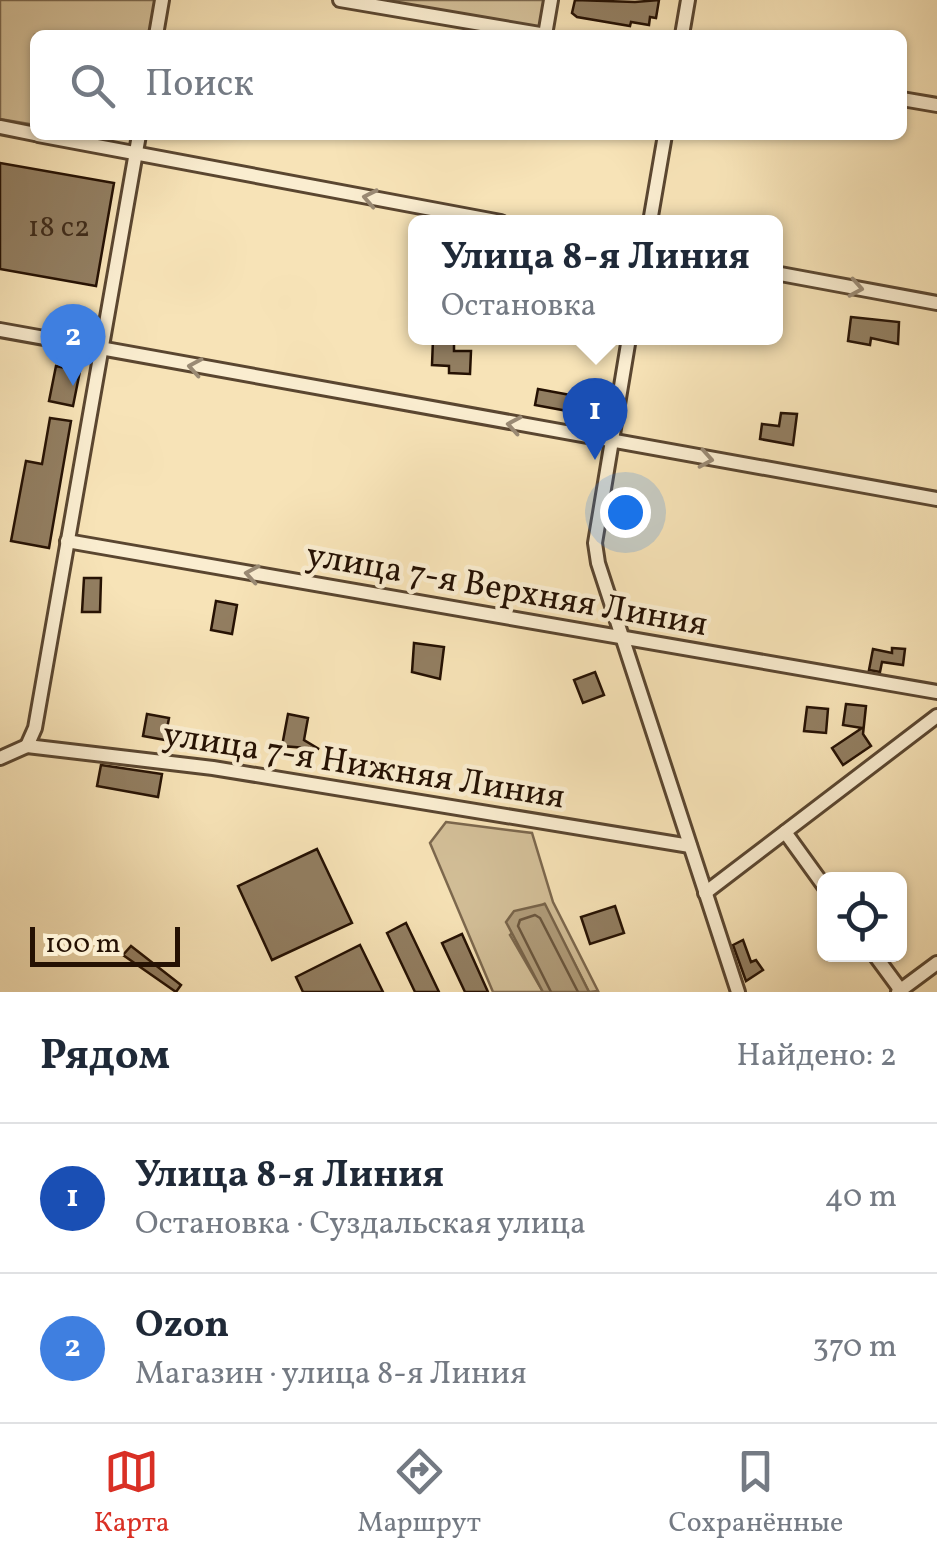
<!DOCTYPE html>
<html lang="ru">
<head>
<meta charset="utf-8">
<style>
  :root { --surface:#fff; --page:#f6f6f7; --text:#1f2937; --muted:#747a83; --line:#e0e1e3; --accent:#d93025 }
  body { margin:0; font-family:Vollkorn,serif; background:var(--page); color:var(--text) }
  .controls { position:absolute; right:30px; bottom:30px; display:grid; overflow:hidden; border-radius:15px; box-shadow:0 2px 8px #0004 }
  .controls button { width:90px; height:90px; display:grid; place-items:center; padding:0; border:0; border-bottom:2px solid var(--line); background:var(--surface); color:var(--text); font:50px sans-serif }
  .scale { position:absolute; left:30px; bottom:25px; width:150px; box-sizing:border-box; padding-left:10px; border:5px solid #251103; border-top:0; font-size:28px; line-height:35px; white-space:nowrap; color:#251103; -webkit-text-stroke:8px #faedd0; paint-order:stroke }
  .you { position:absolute; left:625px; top:512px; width:35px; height:35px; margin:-25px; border:8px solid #fff; border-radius:50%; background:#1a73e8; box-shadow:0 0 0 15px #1a73e833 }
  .badge { display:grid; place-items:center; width:65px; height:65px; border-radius:50%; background:var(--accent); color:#fff; font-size:32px; font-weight:700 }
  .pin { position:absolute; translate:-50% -82px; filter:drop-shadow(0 2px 5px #0008) }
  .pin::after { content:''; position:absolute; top:52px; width:35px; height:30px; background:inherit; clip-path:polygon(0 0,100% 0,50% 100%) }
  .popup { position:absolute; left:408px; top:215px; width:375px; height:130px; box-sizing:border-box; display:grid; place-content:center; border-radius:15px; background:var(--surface); filter:drop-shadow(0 2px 8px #0005); font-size:32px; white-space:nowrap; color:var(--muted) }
  .popup b { font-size:38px; color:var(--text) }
  .popup::after { content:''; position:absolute; left:50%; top:100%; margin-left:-20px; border:20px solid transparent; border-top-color:var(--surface) }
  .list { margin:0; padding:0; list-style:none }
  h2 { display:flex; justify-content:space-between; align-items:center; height:130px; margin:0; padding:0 40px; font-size:42px }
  h2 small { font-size:32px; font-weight:400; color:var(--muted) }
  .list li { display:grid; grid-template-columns:65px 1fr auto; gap:30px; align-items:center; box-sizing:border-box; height:150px; padding:0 40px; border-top:2px solid var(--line) }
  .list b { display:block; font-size:38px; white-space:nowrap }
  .list p { margin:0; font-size:32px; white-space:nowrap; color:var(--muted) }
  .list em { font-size:32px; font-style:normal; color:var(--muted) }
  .icon { flex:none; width:55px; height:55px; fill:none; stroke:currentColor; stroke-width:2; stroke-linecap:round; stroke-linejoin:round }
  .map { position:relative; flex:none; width:937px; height:992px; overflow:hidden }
  .search { position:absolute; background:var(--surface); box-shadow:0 2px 8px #0004; left:30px; right:30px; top:30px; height:110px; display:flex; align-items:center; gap:25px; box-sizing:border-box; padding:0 35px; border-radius:15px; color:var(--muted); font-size:38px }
  .sheet { height:430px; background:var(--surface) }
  nav { display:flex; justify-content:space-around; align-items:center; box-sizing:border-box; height:140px; border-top:2px solid var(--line); background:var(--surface); font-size:28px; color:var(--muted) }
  nav a { display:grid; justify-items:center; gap:5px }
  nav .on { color:var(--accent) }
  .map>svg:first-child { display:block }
  .green { fill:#d3bf98; stroke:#7c684e; stroke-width:2.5 }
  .water { fill:#b09c7a; stroke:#78644a; stroke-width:2.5 }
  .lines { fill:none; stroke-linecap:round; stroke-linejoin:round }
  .shore { stroke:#6a563e; stroke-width:2.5 }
  .building { fill:#927e61; stroke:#251103; stroke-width:2.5 }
  .minor-casing { stroke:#5a4630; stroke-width:18 }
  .minor { stroke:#faedd0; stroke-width:12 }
  .oneway { stroke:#9a8a74 }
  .labels { text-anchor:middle; stroke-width:9; stroke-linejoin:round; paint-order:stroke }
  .number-label { font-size:30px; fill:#402c1a }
  .street-label { font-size:35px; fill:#251103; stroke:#faedd0 }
</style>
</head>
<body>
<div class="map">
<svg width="937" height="992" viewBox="0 0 937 992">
  <rect width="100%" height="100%" fill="#f7e3b7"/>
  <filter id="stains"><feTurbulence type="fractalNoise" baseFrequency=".002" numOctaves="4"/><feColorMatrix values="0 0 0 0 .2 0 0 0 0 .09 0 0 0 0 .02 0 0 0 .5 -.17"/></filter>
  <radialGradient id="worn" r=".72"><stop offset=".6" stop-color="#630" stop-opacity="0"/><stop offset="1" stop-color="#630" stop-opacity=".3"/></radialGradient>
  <g class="green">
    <path d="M0,0h156l-7,35h-114v90l-35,-6z"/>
    <path d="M354,0h190l-5,30z"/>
    <path d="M446,822l86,11 21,69 45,89 -9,1 -45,-88 -34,31 33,57h-50l-63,-149z"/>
  </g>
  <path class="water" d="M545,904l44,88h-46l-37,-70 8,-11z"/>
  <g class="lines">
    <path class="shore" d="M551,992l-33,-66 2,-6 15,-5 5,3 38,74"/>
  </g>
  <g class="building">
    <path d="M575,0l60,2 24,-2 -3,18 -6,-1 -1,8 -18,-3 -1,4 -53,-9 -5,-4z"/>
    <path d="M0,163l114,20 -18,103 -96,-17z"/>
    <path d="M851,317l48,5 -1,22 -27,-6 -1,7 -22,-4z"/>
    <path d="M433,339l21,1v11h17l-1,23 -21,-1v-7l-17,-1z"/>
    <path d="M56,366l24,5 -7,35 -24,-5z"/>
    <path d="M538,389l54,10 -3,16 -54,-10z"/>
    <path d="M781,413l16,1 -4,31 -33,-6 2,-15 17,2z"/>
    <path d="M50,418l21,3 -22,127 -38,-7 15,-80 16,3z"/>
    <path d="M84,578h17l-1,34h-18z"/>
    <path d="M216,601l21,4 -5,29 -21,-4z"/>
    <path d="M414,643l30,4 -4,32 -28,-7z"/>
    <path d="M892,648l13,1 -2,16 -21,-3 -2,10 -11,-2 4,-21 19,4z"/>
    <path d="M595,672l9,23 -21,8 -9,-23z"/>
    <path d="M846,704l20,2 -3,28 8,12 -28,19 -11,-17 30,-20 -19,-3z"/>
    <path d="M807,707l21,2 -2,24 -22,-2z"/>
    <path d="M147,714l22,4 -4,22 -22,-4z"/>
    <path d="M288,714l20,4 -4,22 15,9 -37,-3z"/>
    <path d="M101,765l61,9 -4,23 -61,-11z"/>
    <path d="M317,849l35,74 -80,37 -34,-74z"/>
    <path d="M615,906l9,27 -34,11 -9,-27z"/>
    <path d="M406,923l33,69h-24l-28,-59z"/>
    <path d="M462,934l26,58h-23l-23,-49z"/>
    <path d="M743,940l8,22 5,-2 7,10 -17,11 -13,-36z"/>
    <path d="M360,945l23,47h-80l-7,-15z"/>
    <path d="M131,946l50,39 -5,7 -53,-37z"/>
  </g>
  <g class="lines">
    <defs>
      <g id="minor">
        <path d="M340,0l206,35"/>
        <path d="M156,35l6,-35"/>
        <path d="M545,35l6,-35"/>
        <path d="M682,35l6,-35"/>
        <path d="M902,99l35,6"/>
        <path d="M0,127l35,7"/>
        <path d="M38,135l463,87"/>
        <path d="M650,222l15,-87"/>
        <path d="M775,273l162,30"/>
        <path d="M0,330l937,169"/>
        <path d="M629,338l-34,205 3,20 140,429"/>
        <path d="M67,541l870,151"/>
        <path d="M27,746l186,22 477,78"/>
        <path d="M27,746l8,-18 104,-593"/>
        <path d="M0,758l27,-12"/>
        <path d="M785,832l39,54"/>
        <path d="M705,893l232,-177"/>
        <path d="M874,954l28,38"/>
        <path d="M898,992l39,-29"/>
      </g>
    </defs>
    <use href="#minor" class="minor-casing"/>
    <use href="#minor" class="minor"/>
  </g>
  <defs><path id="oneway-chevron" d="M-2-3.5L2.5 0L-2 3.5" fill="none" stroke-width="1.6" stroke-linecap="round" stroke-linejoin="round" transform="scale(2.5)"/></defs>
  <g class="oneway">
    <use href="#oneway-chevron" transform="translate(370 198) rotate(-169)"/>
    <use href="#oneway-chevron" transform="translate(856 288) rotate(10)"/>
    <use href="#oneway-chevron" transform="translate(195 367) rotate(-170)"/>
    <use href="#oneway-chevron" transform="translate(514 425) rotate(-170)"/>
    <use href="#oneway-chevron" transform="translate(706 459) rotate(10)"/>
    <use href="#oneway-chevron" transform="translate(252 574) rotate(-170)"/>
  </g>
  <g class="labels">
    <g class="number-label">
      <text x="59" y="236">18 с2</text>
    </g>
    <g class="street-label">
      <text transform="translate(507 588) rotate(10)" y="12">улица 7-я Верхняя Линия</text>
      <text transform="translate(364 764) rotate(9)" y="12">улица 7-я Нижняя Линия</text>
    </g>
  </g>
  <rect width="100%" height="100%" filter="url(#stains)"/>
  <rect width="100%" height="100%" fill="url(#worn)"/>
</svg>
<div class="controls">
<button><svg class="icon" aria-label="locate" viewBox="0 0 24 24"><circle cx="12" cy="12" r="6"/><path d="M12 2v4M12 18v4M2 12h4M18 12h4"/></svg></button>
</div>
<div class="scale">100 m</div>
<div class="you"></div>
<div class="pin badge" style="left:595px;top:460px;background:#1a4fb4">1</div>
<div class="popup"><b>Улица 8-я Линия</b>Остановка</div>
<div class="pin badge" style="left:73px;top:386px;background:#3f7fe0">2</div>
<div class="search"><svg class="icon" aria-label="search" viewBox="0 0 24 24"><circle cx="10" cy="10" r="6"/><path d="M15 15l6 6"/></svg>Поиск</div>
</div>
<section class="sheet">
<h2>Рядом<small>Найдено: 2</small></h2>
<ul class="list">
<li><span class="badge" style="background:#1a4fb4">1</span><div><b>Улица 8-я Линия</b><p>Остановка · Суздальская улица</p></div><em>40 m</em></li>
<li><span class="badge" style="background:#3f7fe0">2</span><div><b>Ozon</b><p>Магазин · улица 8-я Линия</p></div><em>370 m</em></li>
</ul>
</section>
<nav>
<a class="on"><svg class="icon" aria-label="map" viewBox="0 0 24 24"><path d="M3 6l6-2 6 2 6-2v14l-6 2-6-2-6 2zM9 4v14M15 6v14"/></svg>Карта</a>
<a><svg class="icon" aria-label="directions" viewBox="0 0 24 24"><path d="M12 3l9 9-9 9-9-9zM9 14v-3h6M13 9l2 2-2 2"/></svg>Маршрут</a>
<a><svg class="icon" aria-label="saved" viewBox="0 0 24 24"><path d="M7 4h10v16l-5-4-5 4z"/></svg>Сохранённые</a>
</nav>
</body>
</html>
